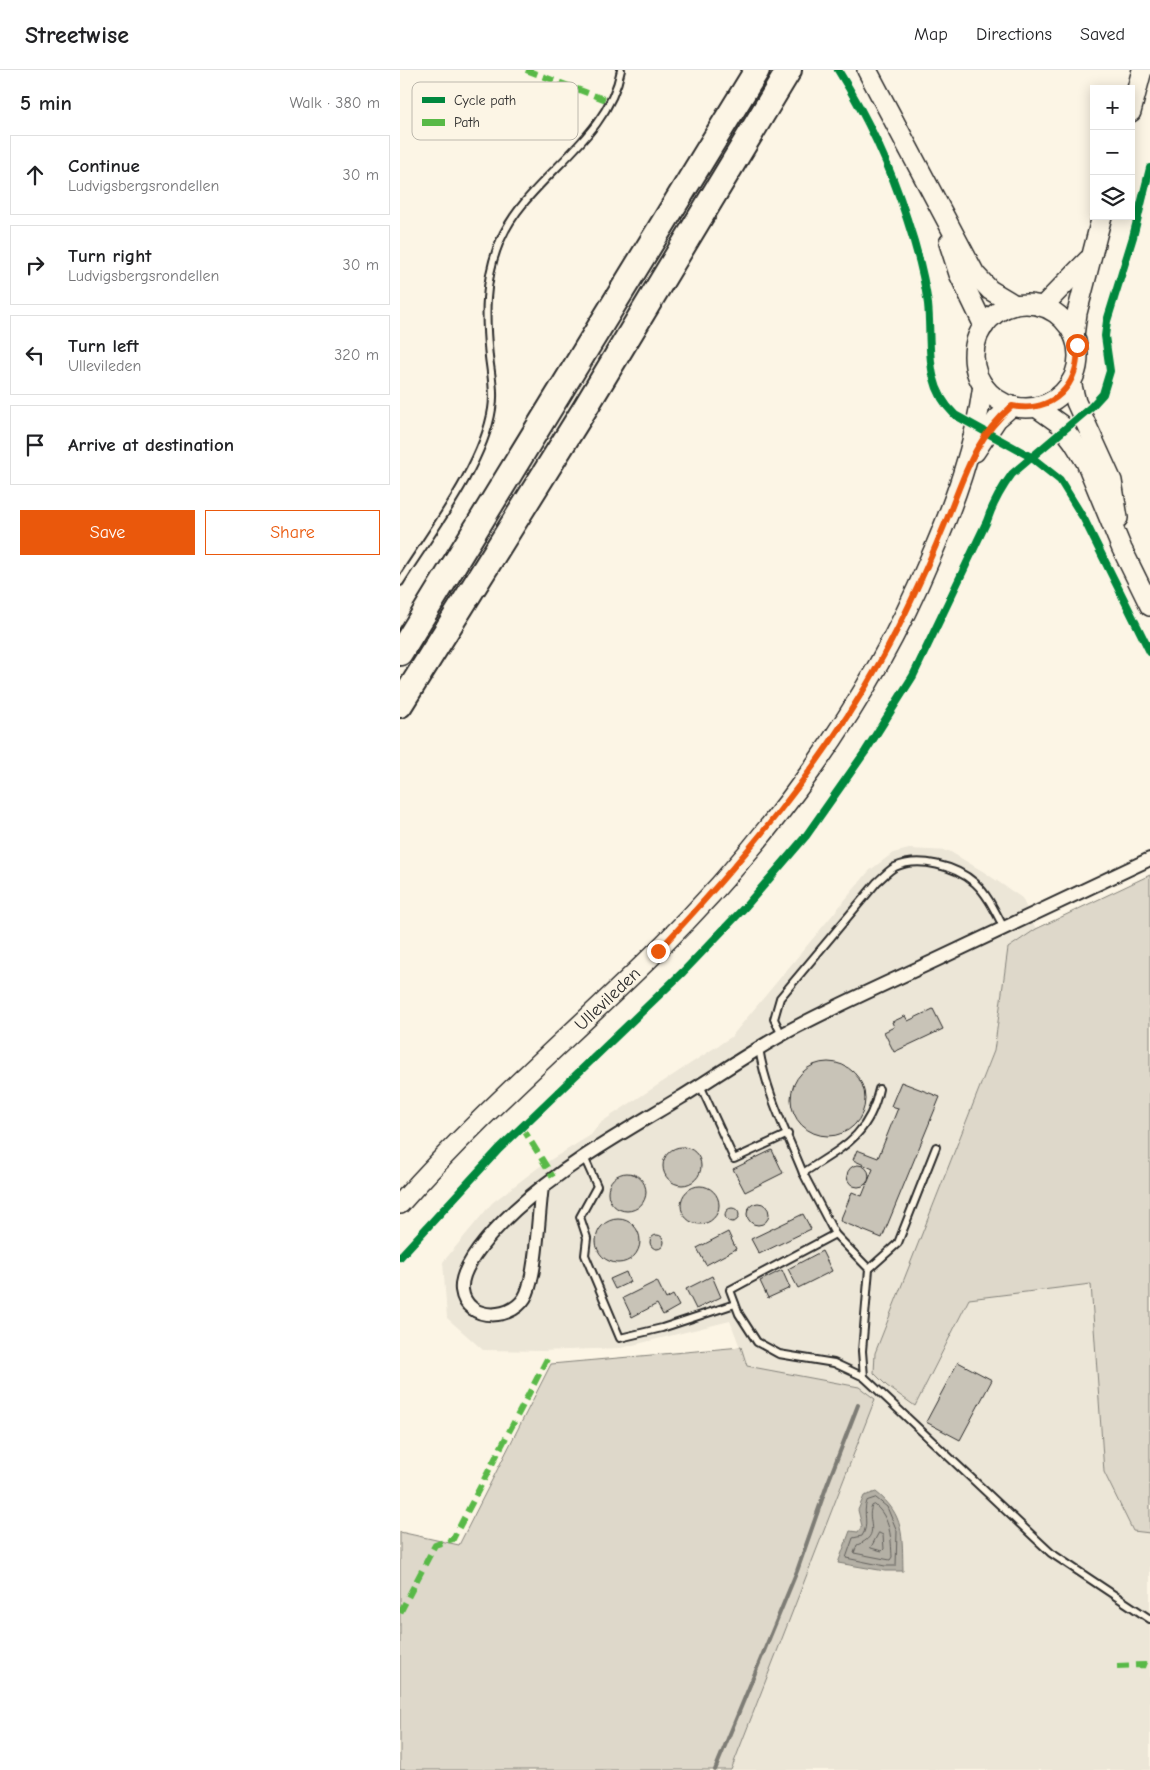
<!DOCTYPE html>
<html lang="en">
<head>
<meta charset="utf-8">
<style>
  :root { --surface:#fff; --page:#f6f6f6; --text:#202124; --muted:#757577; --line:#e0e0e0; --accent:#ea580c }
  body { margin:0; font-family:"Comic Neue",sans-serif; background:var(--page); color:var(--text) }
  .controls { position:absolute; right:15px; top:15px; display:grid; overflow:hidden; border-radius:0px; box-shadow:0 2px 12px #0003 }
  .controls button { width:45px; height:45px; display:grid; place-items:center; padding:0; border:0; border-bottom:1px solid var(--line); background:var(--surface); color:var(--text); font:25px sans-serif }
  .stop { position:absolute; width:15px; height:15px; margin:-11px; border:4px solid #ea580c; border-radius:50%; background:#fff }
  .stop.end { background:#ea580c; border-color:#fff; box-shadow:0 1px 5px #0008 }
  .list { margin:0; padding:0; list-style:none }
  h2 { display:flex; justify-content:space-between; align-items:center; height:65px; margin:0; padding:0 20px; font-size:21px }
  h2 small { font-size:16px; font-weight:400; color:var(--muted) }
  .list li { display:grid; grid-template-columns:32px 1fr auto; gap:15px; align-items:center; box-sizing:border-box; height:80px; margin:0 10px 10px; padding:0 10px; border:1px solid var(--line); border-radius:0px }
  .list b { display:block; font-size:19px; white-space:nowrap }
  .list p { margin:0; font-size:16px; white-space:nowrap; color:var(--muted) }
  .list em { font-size:16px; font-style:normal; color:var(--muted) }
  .actions { display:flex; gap:10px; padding:15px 20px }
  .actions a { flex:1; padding:11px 0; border:1px solid var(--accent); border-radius:0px; text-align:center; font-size:18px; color:var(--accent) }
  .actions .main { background:var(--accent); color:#fff }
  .icon { flex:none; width:28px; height:28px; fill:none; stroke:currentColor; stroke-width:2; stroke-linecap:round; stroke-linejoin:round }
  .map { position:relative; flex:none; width:750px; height:1700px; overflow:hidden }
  header { display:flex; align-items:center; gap:30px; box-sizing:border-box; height:70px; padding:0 25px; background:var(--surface); border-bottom:1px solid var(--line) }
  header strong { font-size:24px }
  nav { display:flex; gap:28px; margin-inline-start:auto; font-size:18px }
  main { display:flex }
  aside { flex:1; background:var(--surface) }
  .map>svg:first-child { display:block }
  .built { fill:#ece6d7 }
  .green { fill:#ded8ca; stroke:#84827a }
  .water { fill:#b4b0a5; stroke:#7d7b74 }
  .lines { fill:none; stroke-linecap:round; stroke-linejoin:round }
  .shore { stroke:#62605c; stroke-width:1 }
  .stream { stroke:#7d7b74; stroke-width:4 }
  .building { fill:#c8c3b7; stroke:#2b2b2b }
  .lane-casing { stroke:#2b2b2b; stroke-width:10 }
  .street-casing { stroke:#2b2b2b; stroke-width:16 }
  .secondary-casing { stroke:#2b2b2b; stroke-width:22 }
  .highway-casing { stroke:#2b2b2b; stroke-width:28 }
  .lane { stroke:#fcf5e5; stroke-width:6 }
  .street { stroke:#fcf5e5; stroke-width:12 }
  .secondary { stroke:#fcf5e5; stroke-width:19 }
  .highway { stroke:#fcf5e5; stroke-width:24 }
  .quiet { stroke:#58b947; stroke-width:6; stroke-dasharray:12 6; stroke-linecap:butt }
  .cycleway-casing { stroke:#fcf5e5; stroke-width:11 }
  .cycleway { stroke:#00873e; stroke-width:8 }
  .route { stroke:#ea580c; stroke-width:6 }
  .labels { text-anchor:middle; stroke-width:4.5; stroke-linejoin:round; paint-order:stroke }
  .street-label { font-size:18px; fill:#2b2b2b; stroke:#fcf5e5 }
  .key { fill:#fcf5e5; stroke:#bdb8ad; stroke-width:1 }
  .key-label { font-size:14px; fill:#2b2b2b }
</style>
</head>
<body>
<header>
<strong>Streetwise</strong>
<nav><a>Map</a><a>Directions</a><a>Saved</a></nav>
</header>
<main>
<aside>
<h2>5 min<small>Walk · 380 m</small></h2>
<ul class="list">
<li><svg class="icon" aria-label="ahead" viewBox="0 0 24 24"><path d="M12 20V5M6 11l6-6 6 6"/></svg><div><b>Continue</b><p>Ludvigsbergsrondellen</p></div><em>30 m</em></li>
<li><svg class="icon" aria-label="right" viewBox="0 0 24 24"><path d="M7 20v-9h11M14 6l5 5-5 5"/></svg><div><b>Turn right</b><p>Ludvigsbergsrondellen</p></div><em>30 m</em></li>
<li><svg class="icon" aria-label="left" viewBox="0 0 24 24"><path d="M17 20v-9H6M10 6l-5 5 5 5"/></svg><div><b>Turn left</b><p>Ullevileden</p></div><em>320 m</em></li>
<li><svg class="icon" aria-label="arrive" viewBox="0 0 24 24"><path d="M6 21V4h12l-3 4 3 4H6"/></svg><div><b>Arrive at destination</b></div></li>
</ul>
<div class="actions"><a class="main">Save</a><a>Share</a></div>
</aside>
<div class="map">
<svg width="750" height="1700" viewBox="0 0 750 1700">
  <rect width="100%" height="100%" fill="#fcf5e5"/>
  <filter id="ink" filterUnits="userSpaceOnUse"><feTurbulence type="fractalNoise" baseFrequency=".02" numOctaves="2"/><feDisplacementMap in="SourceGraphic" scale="10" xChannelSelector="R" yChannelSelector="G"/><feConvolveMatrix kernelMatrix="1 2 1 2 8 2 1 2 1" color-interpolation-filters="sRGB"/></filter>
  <g filter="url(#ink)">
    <path class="built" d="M509,779l40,2 35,21 38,26 14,31 -28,19 -14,103 -119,302 40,53 54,-107 122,-15 13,188 29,59 17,2v237h-419l144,-371 -16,-12 -112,-21 -17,-45 -109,27 -80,3 -58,-1 -36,-32 -4,-56 49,-59 47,-36 52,-32 9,-12 131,-86 138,-166 24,-18z"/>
    <g class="green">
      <path d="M750,805v658l-17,-2 -29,-59 -13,-188 -122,15 -54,107 -28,-20 -13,-13 1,-20 119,-302 14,-103 28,-19z"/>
      <path d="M341,1277l6,19 112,21 16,12 -144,371h-331v-238l59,13 92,-181z"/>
    </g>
    <path class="water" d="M476,1422c29,23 26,44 27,79h-18l-47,-8 12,-32 8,1 4,-6 -4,-16 6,-14z"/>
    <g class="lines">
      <g class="shore">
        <path d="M476,1428l11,9 10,24 -1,35h-11l-39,-8 7,-20 9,-2c8,-12 0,-22 5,-35z"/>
        <path d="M475,1435c16,13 16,34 17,52l-2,3 -36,-7 3,-8c26,-10 8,-24 15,-39z"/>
        <path d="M479,1463l4,2 1,14 -2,2 -11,-3z"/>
      </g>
      <path class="stream" d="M315,1700l82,-199 30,-86 31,-80"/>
    </g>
    <g class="building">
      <path d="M533,939l10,20 -49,23 -10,-20 10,-5 -2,-5 13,-6 3,5z"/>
      <circle cx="428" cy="1029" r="37"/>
      <path d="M501,1012l39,15 -58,141 -42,-17 12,-29 10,4 11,-27 -20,-9 4,-10 21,8 20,-50 -7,-2z"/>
      <circle cx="282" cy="1096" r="19"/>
      <path d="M372,1080l11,23 -38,19 -12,-23z"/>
      <circle cx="458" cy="1106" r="11"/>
      <circle cx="227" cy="1122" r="19"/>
      <circle cx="300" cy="1135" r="19"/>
      <circle cx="358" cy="1144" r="11"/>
      <circle cx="332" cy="1145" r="7"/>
      <path d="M403,1144l8,15 -52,25 -8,-15z"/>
      <circle cx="218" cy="1171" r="22"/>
      <path d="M328,1162l8,17 -30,16 -9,-17z"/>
      <circle cx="257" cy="1172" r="7"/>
      <path d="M422,1181l10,20 -34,17 -10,-19z"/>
      <path d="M382,1200l8,18 -22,10 -8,-17z"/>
      <path d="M226,1202l4,10 -15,7 -5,-10z"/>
      <path d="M312,1206l9,21 -25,12 -10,-20z"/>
      <path d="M257,1211l9,18 7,-4 6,11 -16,9 -6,-11 -25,13 -9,-19z"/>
      <path d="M558,1292l34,18 -32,60 -34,-18z"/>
    </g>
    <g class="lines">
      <defs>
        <g id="lane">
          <path d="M0,512c30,-48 84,-118 92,-173 3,-17 -1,-35 -3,-52 -4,-40 -5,-78 11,-116 28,-65 107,-98 121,-171"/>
          <path d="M382,965l-8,-16 6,-21 97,-116c6,-5 12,-12 18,-15 24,-11 61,-1 80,16 13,12 21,30 29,45"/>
          <path d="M359,978c7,45 27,83 44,125"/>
          <path d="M300,1015l34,74 54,-25"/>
          <path d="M479,1019c-10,48 -38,59 -76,84l32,61 34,35 -7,82 2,26 187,176 99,66"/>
          <path d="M184,1087l13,29 -17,31 7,21 -2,17 35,83 42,-10 73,-24"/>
          <path d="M435,1164l-105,56 9,24 18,28 22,12 55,9 30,14"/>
          <path d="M469,1199l29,-26 38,-96"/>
        </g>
        <path id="street" d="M142,1117c-4,29 -5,81 -15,106 -11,28 -61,30 -65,-3 -3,-25 36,-64 53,-80 49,-45 107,-77 165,-112 39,-24 77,-51 118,-72 44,-23 89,-43 134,-64 73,-34 145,-69 218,-103"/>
        <g id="secondary">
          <path d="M467,0l108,204 15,16 25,15"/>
          <path d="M731,42l11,-42"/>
          <path d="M549,173l10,31 25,52"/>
          <circle cx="626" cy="286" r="52"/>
          <path d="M643,236l45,-46"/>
          <path d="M674,266l3,-23 25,-97"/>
          <path d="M671,312l5,20 36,79 6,37"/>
          <path d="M636,337l24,17 13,17 13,21 36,87 28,57"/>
          <path d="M575,382l22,-33 15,-13"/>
          <path id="s1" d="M0,1134c79,-90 171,-168 257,-253 112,-111 211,-244 272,-390 25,-57 46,-114 54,-176"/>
        </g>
        <g id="highway">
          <path d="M0,583l357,-583"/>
          <path d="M0,635l184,-295 205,-340"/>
        </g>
      </defs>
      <use href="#lane" class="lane-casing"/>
      <use href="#street" class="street-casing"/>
      <use href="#secondary" class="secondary-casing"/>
      <use href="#highway" class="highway-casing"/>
      <use href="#lane" class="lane"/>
      <use href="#street" class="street"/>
      <use href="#secondary" class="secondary"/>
      <use href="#highway" class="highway"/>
      <g class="quiet">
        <path d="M126,0l83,31"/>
        <path d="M122,1057l31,50"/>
        <path d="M0,1543l35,-68 18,-6 94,-180"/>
        <path d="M717,1596l28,-1 5,2"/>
      </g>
      <defs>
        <g id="cycleway">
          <path d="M438,0c30,48 52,95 69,149 9,27 17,56 21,85 4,39 -5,81 27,111l76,42 29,23 24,39 66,133"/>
          <path d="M0,1187l99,-108 184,-177 63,-66 60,-70 59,-84 48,-76 74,-155c6,-18 14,-32 25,-47l79,-67 12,-13 7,-23 -5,-35 2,-15 26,-84 17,-69"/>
        </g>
      </defs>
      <use href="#cycleway" class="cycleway-casing"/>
      <use href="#cycleway" class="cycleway"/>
    </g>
  </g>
  <g class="lines" filter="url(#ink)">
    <path class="route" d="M258,881c84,-90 163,-183 223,-291 24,-43 44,-88 63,-134 20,-47 27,-84 68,-120 40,8 69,-21 65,-61"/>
  </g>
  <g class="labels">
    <g class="street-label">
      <text dy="6" stroke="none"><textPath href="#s1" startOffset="292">Ullevileden</textPath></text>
    </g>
  </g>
  <rect x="12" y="12" width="166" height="58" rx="8" class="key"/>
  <rect x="22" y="27" width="23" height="6" fill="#00873e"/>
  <rect x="22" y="49" width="23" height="7" fill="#58b947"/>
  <g class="key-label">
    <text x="54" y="35">Cycle path</text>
    <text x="54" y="57">Path</text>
  </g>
</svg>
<div class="controls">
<button>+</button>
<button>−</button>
<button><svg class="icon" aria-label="layers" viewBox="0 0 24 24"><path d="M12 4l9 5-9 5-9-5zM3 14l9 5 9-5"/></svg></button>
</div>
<div class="stop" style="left:677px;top:275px"></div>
<div class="stop end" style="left:258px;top:881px"></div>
</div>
</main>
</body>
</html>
